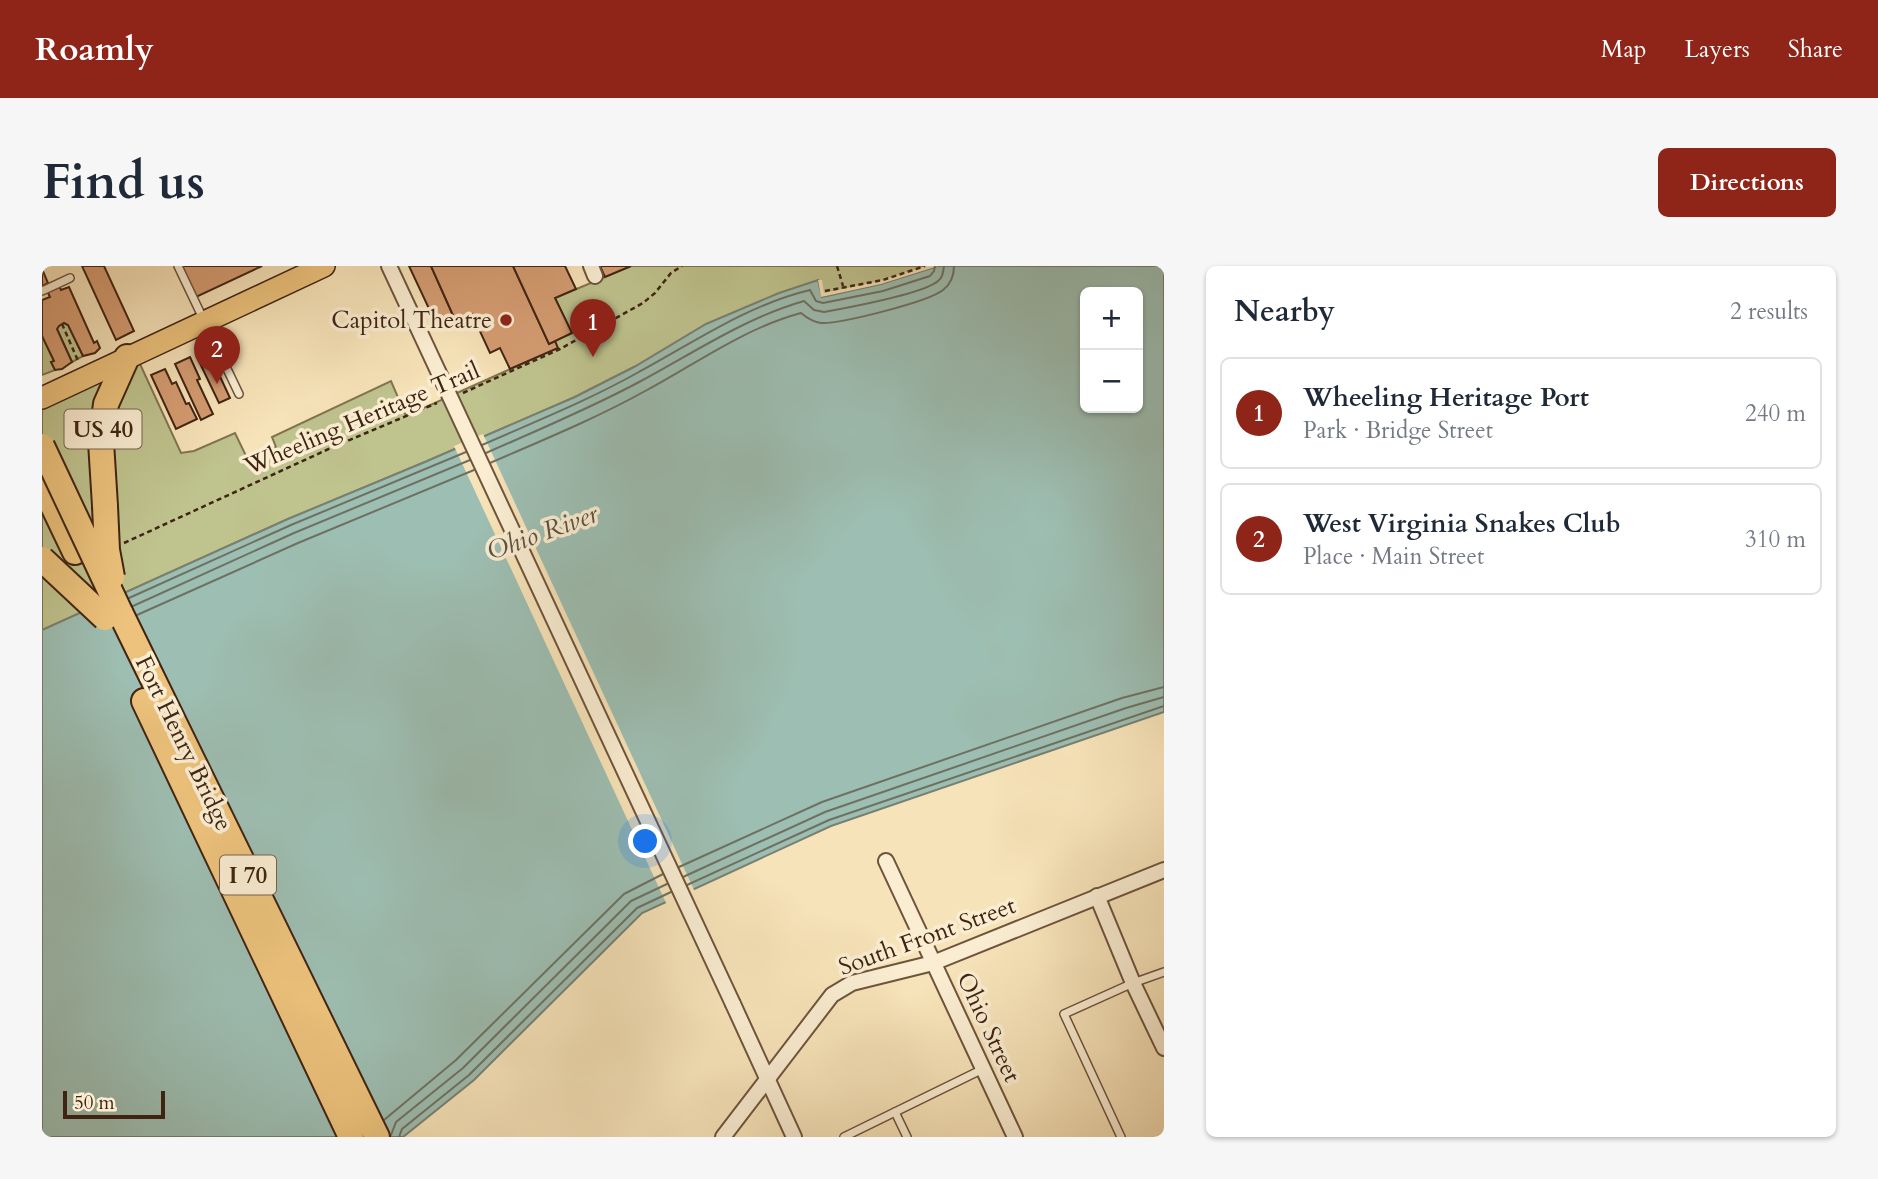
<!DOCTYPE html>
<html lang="en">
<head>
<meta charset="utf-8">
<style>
  :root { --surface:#fff; --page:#f6f6f7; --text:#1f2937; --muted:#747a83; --line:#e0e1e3; --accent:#8f2418 }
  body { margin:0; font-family:Cardo,serif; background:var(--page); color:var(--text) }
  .controls { position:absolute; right:21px; top:21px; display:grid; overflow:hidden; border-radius:10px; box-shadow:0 2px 5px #0004 }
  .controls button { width:63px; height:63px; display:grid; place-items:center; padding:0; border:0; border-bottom:2px solid var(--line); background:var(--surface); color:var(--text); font:35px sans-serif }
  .scale { position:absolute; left:21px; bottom:18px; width:102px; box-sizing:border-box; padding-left:7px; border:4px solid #402413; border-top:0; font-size:19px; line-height:24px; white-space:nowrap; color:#402413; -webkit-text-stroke:5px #faedd2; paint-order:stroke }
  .you { position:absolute; left:604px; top:576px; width:24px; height:24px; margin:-18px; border:5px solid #fff; border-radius:50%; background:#1a73e8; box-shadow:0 0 0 10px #1a73e833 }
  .badge { display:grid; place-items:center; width:46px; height:46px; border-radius:50%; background:var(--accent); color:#fff; font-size:23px; font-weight:700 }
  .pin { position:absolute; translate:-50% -58px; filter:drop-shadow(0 2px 4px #0008) }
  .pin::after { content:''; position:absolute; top:37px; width:24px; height:21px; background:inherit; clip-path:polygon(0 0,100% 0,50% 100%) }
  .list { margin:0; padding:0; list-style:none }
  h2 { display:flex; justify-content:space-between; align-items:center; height:91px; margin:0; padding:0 28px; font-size:30px }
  h2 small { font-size:23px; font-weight:400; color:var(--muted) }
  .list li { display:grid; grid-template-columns:46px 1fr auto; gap:21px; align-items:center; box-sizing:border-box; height:112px; margin:0 14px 14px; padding:0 14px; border:2px solid var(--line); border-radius:10px }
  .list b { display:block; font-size:26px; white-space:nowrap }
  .list p { margin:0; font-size:23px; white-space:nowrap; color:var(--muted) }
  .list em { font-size:23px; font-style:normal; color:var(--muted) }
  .map { position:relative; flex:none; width:1122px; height:871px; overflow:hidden; border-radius:10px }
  header { display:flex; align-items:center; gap:42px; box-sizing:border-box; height:98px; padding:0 35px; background:var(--accent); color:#fff }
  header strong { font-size:33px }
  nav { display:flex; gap:38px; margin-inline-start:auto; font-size:24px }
  .intro { display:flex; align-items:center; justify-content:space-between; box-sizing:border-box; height:168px; padding:0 42px }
  h1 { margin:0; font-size:49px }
  .button { padding:18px 32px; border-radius:10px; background:var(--accent); color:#fff; font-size:24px; font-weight:700 }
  main { display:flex; gap:42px; padding:0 42px }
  aside { flex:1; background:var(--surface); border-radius:10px; box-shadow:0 2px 5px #0004 }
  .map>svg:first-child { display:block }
  .green { fill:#bfc38e; stroke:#807450; stroke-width:2 }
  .water { fill:#9dbeb2; stroke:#788072; stroke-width:2; fill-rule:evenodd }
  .pier { fill:#f7e3b9 }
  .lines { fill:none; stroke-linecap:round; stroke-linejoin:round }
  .shore { stroke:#6e7162; stroke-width:2 }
  .building { fill:#d59c72; stroke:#402413; stroke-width:2 }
  .lane-casing { stroke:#6e543c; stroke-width:10 }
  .street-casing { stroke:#6e543c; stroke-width:18 }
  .primary-casing { stroke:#402413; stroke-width:24 }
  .highway-casing { stroke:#402413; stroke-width:28 }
  .path { stroke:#402413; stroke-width:2.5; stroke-dasharray:5 3.5; stroke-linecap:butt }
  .lane { stroke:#faedd2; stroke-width:7 }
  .street { stroke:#faedd2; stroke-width:14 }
  .primary { stroke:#ecc27c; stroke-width:21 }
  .highway { stroke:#ecc27c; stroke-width:24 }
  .street-bridge-casing { stroke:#6e543c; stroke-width:18; stroke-linecap:butt }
  .highway-bridge-casing { stroke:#402413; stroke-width:28; stroke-linecap:butt }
  .street-bridge { stroke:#faedd2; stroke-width:14 }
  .highway-bridge { stroke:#ecc27c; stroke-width:24 }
  .poi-dot { fill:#8f2418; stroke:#faedd2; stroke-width:2.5 }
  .labels { text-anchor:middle; stroke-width:7; stroke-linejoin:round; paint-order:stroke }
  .shield { fill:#faedd2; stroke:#78604c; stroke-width:2 }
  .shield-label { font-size:23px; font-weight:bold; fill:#402413 }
  .poi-label { font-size:24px; fill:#402413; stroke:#faedd2; text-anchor:end }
  .street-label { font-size:24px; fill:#402413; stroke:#faedd2 }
  .water-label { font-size:26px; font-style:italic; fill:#5c5243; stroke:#faedd2 }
</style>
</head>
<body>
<header>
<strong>Roamly</strong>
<nav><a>Map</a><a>Layers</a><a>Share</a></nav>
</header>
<div class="intro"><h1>Find us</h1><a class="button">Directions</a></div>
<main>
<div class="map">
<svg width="1122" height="871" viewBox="0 0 1122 871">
  <rect width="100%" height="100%" fill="#f7e3b9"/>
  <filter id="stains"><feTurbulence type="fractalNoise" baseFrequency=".00286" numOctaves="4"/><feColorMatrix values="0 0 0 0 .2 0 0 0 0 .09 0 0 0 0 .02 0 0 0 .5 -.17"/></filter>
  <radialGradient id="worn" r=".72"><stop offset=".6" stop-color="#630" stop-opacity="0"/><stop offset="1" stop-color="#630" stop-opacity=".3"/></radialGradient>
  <g class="green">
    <path d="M589,0h307l-304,101 -59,30 -150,65 -137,57 -246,111v-232l93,-45 46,100 13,-2 41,-18 13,27 28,-13 -4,-10 119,-56 15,35 151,-68 -2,-7 17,-8 -17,-35z"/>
    <path d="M22,57l4,2 15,31 -11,6 -15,-33 2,-3z"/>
    <path d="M0,70l12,25 -3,1 4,8 -13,5z"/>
  </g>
  <path class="water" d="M896,0h226v446l-333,114 -189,87 -168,167 -71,57h-361v-507l246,-111 137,-57 150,-65 59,-30 72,-43 73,-31 39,-13 4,17 59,-13zM1043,26h53v116h-53z"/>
  <g class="pier">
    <path d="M884,0h12l-57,18 -60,13 -3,-17h4l2,13 56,-12z"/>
    <path d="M441,168l212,458 -28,13 -213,-459z"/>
  </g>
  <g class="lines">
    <g class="shore">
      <path d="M440,179c52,-23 105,-44 155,-72 56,-30 110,-68 173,-83l6,11 7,2 60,-12 47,-15 4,-5 1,-5"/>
      <path d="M444,187c52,-23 105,-45 155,-72 54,-29 104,-63 163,-80l10,9 10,2c22,-4 99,-18 114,-31 5,-4 5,-9 6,-15"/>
      <path d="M448,197c53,-23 107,-45 157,-73 50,-27 98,-62 154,-77 6,5 12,9 20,10 19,1 107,-21 122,-33 8,-6 11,-14 11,-24"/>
      <path d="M87,332l162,-73 175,-73"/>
      <path d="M91,340l161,-73 176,-73"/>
      <path d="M95,349l161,-72 176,-73"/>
      <path d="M637,601l143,-65 300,-104 42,-11"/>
      <path d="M641,611l142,-65 301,-104 38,-11"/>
      <path d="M645,619l142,-65 335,-114"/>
      <path d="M342,854l72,-60 168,-166 39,-20"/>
      <path d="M349,869l5,-13 67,-54 168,-167 36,-17"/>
      <path d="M357,871l3,-8 67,-54 168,-167 34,-16"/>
    </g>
  </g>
  <g class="building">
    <path d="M40,0h22l30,65 -18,9z"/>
    <path d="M139,0h81l-66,31z"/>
    <path d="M367,0h22l25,56 -17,8z"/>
    <path d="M389,0h82l36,78 6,-3 3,7 -48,21 -10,-21 -10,5 -18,-39 -16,8z"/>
    <path d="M471,0h52l11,23 -21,9 17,35 -23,11z"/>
    <path d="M558,0h31l-26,11z"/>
    <path d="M0,3l6,14 -6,3z"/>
    <path d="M17,20l2,4 8,-3 25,56 3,-2 3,7 -5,5 -12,3 -15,-31 -4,-2 -5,3 -2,3 15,33 -10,7 -7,1 -4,-8 3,-1 -12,-25v-36l8,-3 -3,-6z"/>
    <path d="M171,81l9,21 -5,2 13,28 -11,5 -23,-48z"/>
    <path d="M148,91l10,22 -3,1 16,34 -12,6 -26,-56z"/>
    <path d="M123,103l7,15 4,-2 10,22 3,-1 8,16 -21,10 -25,-54z"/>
  </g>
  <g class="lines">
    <defs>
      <g id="lane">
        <path d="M136,0l61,128"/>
        <path d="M0,25l28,-13"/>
        <path d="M853,846l12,25"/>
        <path d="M802,871l139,-68"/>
        <path d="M1079,871l-57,-123 69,-31 31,-11"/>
      </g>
      <g id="street">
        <path d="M347,0l28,60"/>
        <path d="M549,0l4,10"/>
        <path d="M844,595l129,276"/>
        <path d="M1055,630l36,87 31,65"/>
        <path d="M691,738l61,133"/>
        <path d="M681,871l109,-142 20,-12 81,-20 231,-93"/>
      </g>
      <path id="primary" d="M0,132l282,-132"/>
      <g id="highway">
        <path d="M0,217l33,69"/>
        <path d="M63,240l-4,-64 5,-38 21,-47"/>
        <path d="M78,346l257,525"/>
        <path d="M102,435l207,436"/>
      </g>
    </defs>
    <use href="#lane" class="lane-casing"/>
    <use href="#street" class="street-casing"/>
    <use href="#primary" class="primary-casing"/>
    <use href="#highway" class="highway-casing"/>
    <g class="path">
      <path d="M795,0l6,20"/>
      <path d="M783,25l58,-11 42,-14"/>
      <path d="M20,58l17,39"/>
      <path d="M421,127l97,-44 83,-46 12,-10 16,-20 11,-7"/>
      <path d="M82,277l209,-96 104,-44"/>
    </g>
    <use href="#lane" class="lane"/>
    <use href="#street" class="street"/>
    <use href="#primary" class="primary"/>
    <use href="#highway" class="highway"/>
    <defs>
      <path id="street-bridge" d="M375,60l316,678"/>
      <g id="highway-bridge">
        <path d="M0,180l78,166"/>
        <path d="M63,240l2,44 5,27"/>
        <path d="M0,293l63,59"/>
      </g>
    </defs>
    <use href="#street-bridge" class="street-bridge-casing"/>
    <use href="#highway-bridge" class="highway-bridge-casing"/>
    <use href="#street-bridge" class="street-bridge"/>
    <use href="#highway-bridge" class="highway-bridge"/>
  </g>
  <circle class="poi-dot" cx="464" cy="54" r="7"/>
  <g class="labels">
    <g class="shield">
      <rect x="22.5" y="143.5" width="77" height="39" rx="5"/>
      <rect x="178" y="589.5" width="56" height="39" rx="5"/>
    </g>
    <g class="shield-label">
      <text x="61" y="171">US 40</text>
      <text x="206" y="617">I 70</text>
    </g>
    <g class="poi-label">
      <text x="450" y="62">Capitol Theatre</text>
    </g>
    <g class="street-label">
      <text transform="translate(320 152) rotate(-23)" y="8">Wheeling Heritage Trail</text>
      <text transform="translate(142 477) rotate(64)" y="8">Fort Henry Bridge</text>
      <text transform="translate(885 670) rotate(-20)" y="8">South Front Street</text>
      <text transform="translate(947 761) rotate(65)" y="8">Ohio Street</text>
    </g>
    <g class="water-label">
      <text transform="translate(500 266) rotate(-20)" y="9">Ohio River</text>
    </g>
  </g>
  <rect width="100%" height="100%" filter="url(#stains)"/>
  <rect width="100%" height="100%" fill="url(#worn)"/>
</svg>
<div class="controls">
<button>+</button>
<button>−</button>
</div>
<div class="scale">50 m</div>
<div class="you"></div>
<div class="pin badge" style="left:551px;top:91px">1</div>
<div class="pin badge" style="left:175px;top:118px">2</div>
</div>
<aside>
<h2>Nearby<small>2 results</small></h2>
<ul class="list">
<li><span class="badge">1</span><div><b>Wheeling Heritage Port</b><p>Park · Bridge Street</p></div><em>240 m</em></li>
<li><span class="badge">2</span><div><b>West Virginia Snakes Club</b><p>Place · Main Street</p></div><em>310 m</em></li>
</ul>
</aside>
</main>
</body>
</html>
